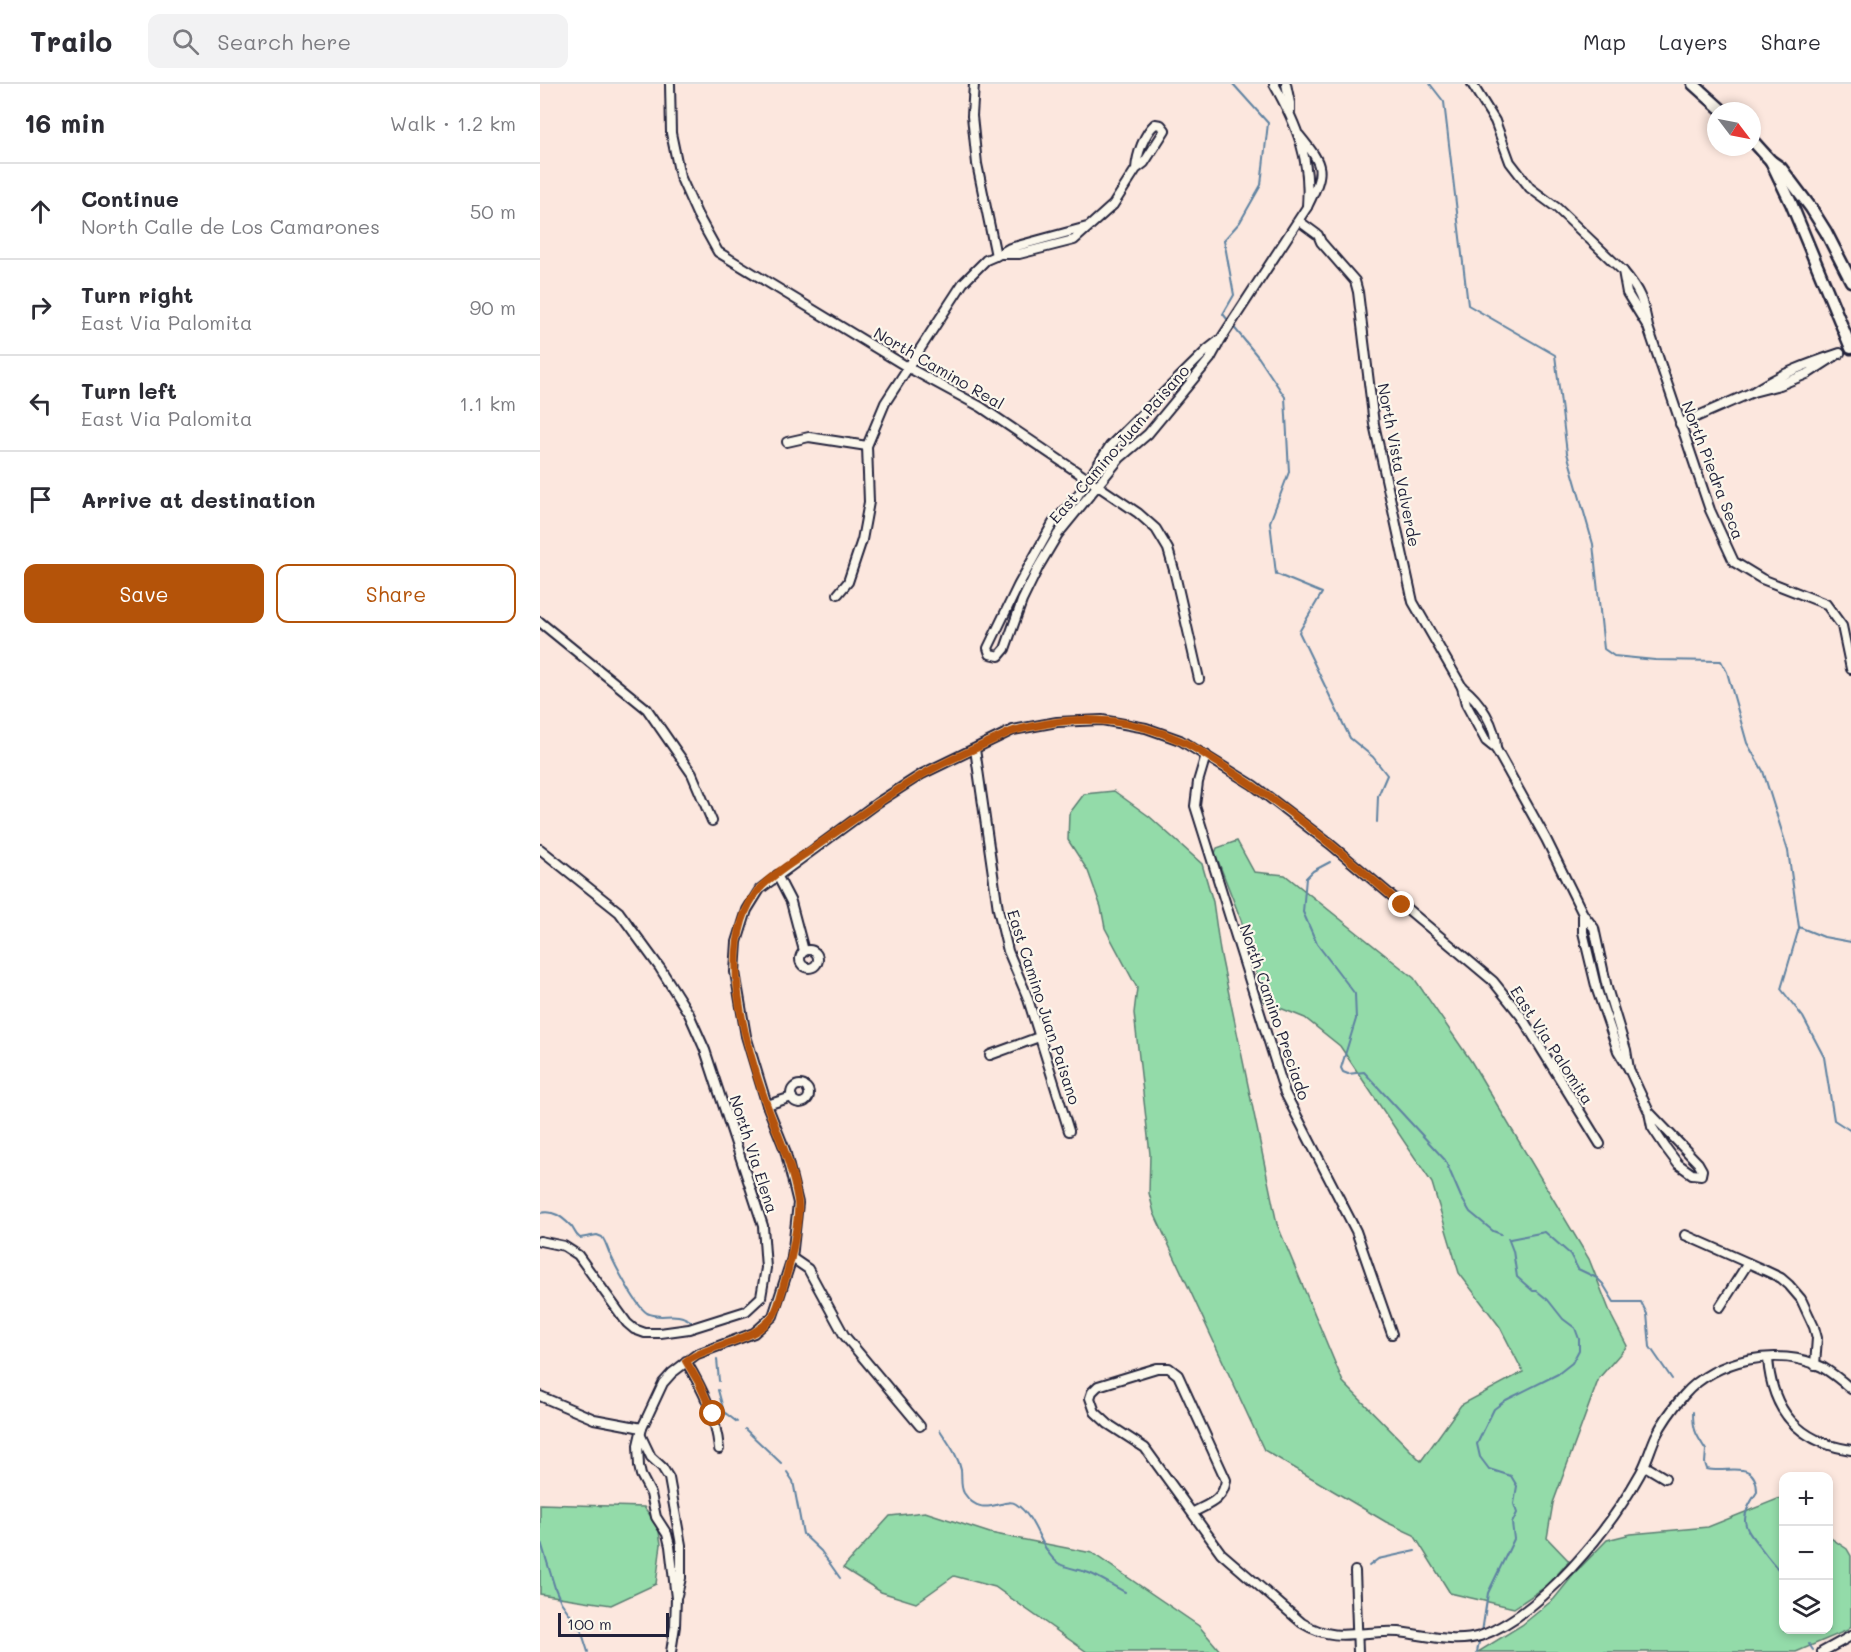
<!DOCTYPE html>
<html lang="en">
<head>
<meta charset="utf-8">
<style>
  :root { --surface:#fff; --page:#f2f2f3; --text:#2b2b33; --muted:#7c7c81; --line:#e1e1e2; --accent:#b45309 }
  body { margin:0; font-family:Mali,sans-serif; background:var(--page); color:var(--text) }
  .controls { position:absolute; right:18px; bottom:18px; display:grid; overflow:hidden; border-radius:12px; box-shadow:0 3px 9px #0003 }
  .controls button { width:54px; height:54px; display:grid; place-items:center; padding:0; border:0; border-bottom:2px solid var(--line); background:var(--surface); color:var(--text); font:30px sans-serif }
  .compass { position:absolute; left:1167px; top:18px; width:54px; height:54px; border-radius:50%; background:var(--surface); box-shadow:0 3px 9px #0003; rotate:122deg }
  .scale { position:absolute; left:18px; bottom:15px; width:111px; box-sizing:border-box; padding-left:6px; border:3px solid #22223b; border-top:0; font-size:16px; line-height:21px; white-space:nowrap; color:#22223b; -webkit-text-stroke:4px #fbf7ec; paint-order:stroke }
  .stop { position:absolute; width:18px; height:18px; margin:-14px; border:4px solid #b45309; border-radius:50%; background:#fff }
  .stop.end { background:#b45309; border-color:#fff; box-shadow:0 2px 6px #0008 }
  .list { margin:0; padding:0; list-style:none }
  h2 { display:flex; justify-content:space-between; align-items:center; height:78px; margin:0; padding:0 24px; font-size:26px }
  h2 small { font-size:20px; font-weight:400; color:var(--muted) }
  .list li { display:grid; grid-template-columns:39px 1fr auto; gap:18px; align-items:center; box-sizing:border-box; height:96px; padding:0 24px; border-top:2px solid var(--line) }
  .list b { display:block; font-size:22px; white-space:nowrap }
  .list p { margin:0; font-size:20px; white-space:nowrap; color:var(--muted) }
  .list em { font-size:20px; font-style:normal; color:var(--muted) }
  .actions { display:flex; gap:12px; padding:18px 24px }
  .actions a { flex:1; padding:14px 0; border:2px solid var(--accent); border-radius:12px; text-align:center; font-size:21px; color:var(--accent) }
  .actions .main { background:var(--accent); color:#fff }
  .icon { flex:none; width:33px; height:33px; fill:none; stroke:currentColor; stroke-width:2; stroke-linecap:round; stroke-linejoin:round }
  .map { position:relative; flex:none; width:1311px; height:1568px; overflow:hidden }
  header { display:flex; align-items:center; gap:36px; box-sizing:border-box; height:84px; padding:0 30px; background:var(--surface); border-bottom:2px solid var(--line) }
  header strong { font-size:28px }
  nav { display:flex; gap:33px; margin-inline-start:auto; font-size:21px }
  .search { width:420px; height:54px; background:var(--page); display:flex; align-items:center; gap:15px; box-sizing:border-box; padding:0 21px; border-radius:12px; color:var(--muted); font-size:22px }
  main { display:flex }
  aside { flex:1; background:var(--surface) }
  .map>svg:first-child { display:block }
  .green { fill:#93dba9; stroke:#5a7e72; stroke-width:1.5 }
  .lines { fill:none; stroke-linecap:round; stroke-linejoin:round }
  .stream { stroke:#5e82a1; stroke-width:2 }
  .minor-casing { stroke:#22223b; stroke-width:12 }
  .secondary-casing { stroke:#22223b; stroke-width:15 }
  .minor { stroke:#fbf7ec; stroke-width:8 }
  .secondary { stroke:#fbf7ec; stroke-width:10 }
  .route { stroke:#b45309; stroke-width:8 }
  .labels { text-anchor:middle; stroke-width:4.5; stroke-linejoin:round; paint-order:stroke }
  .street-label { font-size:16px; fill:#22223b; stroke:#fbf7ec }
</style>
</head>
<body>
<header>
<strong>Trailo</strong>
<div class="search"><svg class="icon" aria-label="search" viewBox="0 0 24 24"><circle cx="10" cy="10" r="6"/><path d="M15 15l6 6"/></svg>Search here</div>
<nav><a>Map</a><a>Layers</a><a>Share</a></nav>
</header>
<main>
<aside>
<h2>16 min<small>Walk · 1.2 km</small></h2>
<ul class="list">
<li><svg class="icon" aria-label="ahead" viewBox="0 0 24 24"><path d="M12 20V5M6 11l6-6 6 6"/></svg><div><b>Continue</b><p>North Calle de Los Camarones</p></div><em>50 m</em></li>
<li><svg class="icon" aria-label="right" viewBox="0 0 24 24"><path d="M7 20v-9h11M14 6l5 5-5 5"/></svg><div><b>Turn right</b><p>East Via Palomita</p></div><em>90 m</em></li>
<li><svg class="icon" aria-label="left" viewBox="0 0 24 24"><path d="M17 20v-9H6M10 6l-5 5 5 5"/></svg><div><b>Turn left</b><p>East Via Palomita</p></div><em>1.1 km</em></li>
<li><svg class="icon" aria-label="arrive" viewBox="0 0 24 24"><path d="M6 21V4h12l-3 4 3 4H6"/></svg><div><b>Arrive at destination</b></div></li>
</ul>
<div class="actions"><a class="main">Save</a><a>Share</a></div>
</aside>
<div class="map">
<svg width="1311" height="1568" viewBox="0 0 1311 1568">
  <rect width="100%" height="100%" fill="#fce7de"/>
  <filter id="ink" filterUnits="userSpaceOnUse"><feTurbulence type="fractalNoise" baseFrequency=".0167" numOctaves="2"/><feDisplacementMap in="SourceGraphic" scale="12" xChannelSelector="R" yChannelSelector="G"/><feConvolveMatrix kernelMatrix="1 2 1 2 8 2 1 2 1" color-interpolation-filters="sRGB"/></filter>
  <g filter="url(#ink)">
    <g class="green">
      <path d="M574,707l36,26 52,47 11,38 7,49 57,273 66,158 78,79 40,-56 62,-33 -23,-45 -41,-54 -27,-90 -92,-137 -35,-28 -40,-16 -24,-82 -26,-67 2,-5 20,-7 17,31 31,3 129,103 57,83 118,198 23,58 15,29 -28,32 -46,125 -6,35 22,23 -21,24 -34,23 -64,-15 -36,-58 -28,-13 -122,-72 -110,-237 -5,-20 1,-39 -16,-141 3,-25 -32,-60 -4,-21 -13,-36 -20,-31 1,-26 15,-20z"/>
      <path d="M1240,1414l4,3v129h44l1,-93 18,12 4,7v70l-3,4 -52,22h-318l44,-27 32,-26 21,-26 32,-33 24,-6 77,-7z"/>
      <path d="M0,1420l104,3 14,19 3,18 -5,40 -45,21 -71,-11z"/>
      <path d="M385,1428l65,21 102,20 107,73 22,26h-134l-92,-65 -41,-11 -38,27 -35,-11 -38,-24 47,-52z"/>
    </g>
    <g class="lines">
      <g class="stream">
        <path d="M693,0l35,39 -7,62 -21,37 -16,18 10,55 -11,19 36,44 26,39 4,75 -19,50 6,52 46,19 -23,39 51,106 23,19 14,18 -9,21 -1,26"/>
        <path d="M890,0l14,18 24,203 87,50 12,98 26,91 11,105 10,7 41,4 66,1 6,11 20,71 16,28 25,80 11,76 25,10 27,5"/>
        <path d="M790,778l-17,9 -7,7 -3,34 14,32 38,50 1,25 -15,49 2,4 5,2 16,-2 81,88 16,37 9,15 23,19 8,3"/>
        <path d="M1259,844l-18,61 22,28 21,40 10,63 17,11"/>
        <path d="M0,1129c14,-3 22,4 31,13 4,4 3,8 9,12l17,-3 5,2c4,5 5,11 8,17 6,13 26,52 37,59 15,8 27,-4 45,9"/>
        <path d="M970,1155l35,-7 25,22 8,15 19,9 6,6 11,18h27l6,12 3,33 22,32"/>
        <path d="M177,1275l2,22"/>
        <path d="M178,1306l6,22 13,10"/>
        <path d="M1153,1328c0,19 3,22 13,38l-1,13 2,6c21,5 50,-11 50,23 -18,27 -15,33 4,56 6,8 12,16 19,23"/>
        <path d="M205,1345l36,34"/>
        <path d="M400,1346c8,13 18,25 21,40 1,8 -1,16 3,23 18,28 40,3 52,11 21,14 24,46 42,59 9,6 21,6 31,10 12,5 24,13 36,19"/>
        <path d="M247,1388l6,9 10,53 18,17 19,27"/>
        <path d="M0,1455l15,49 6,14 20,28 7,22"/>
        <path d="M829,1482l9,-7 37,-8"/>
        <path d="M942,1548l6,-39 26,-54 -2,-16 5,-10 -3,-9 3,-18 -6,-10 -22,-7 -9,-12 -3,-13 17,-35 12,-9 52,-26 14,-11 7,-13v-11l-4,-11 -12,-9 -15,-19 -11,-9h-4l-16,-14 -4,-26 -5,-13"/>
        <path d="M1269,1560l4,6"/>
        <path d="M937,1568l3,-15"/>
      </g>
      <defs>
        <g id="minor">
          <path d="M130,0l1,49 9,43 17,38 21,38 191,116 72,39 157,106 18,16 12,20 6,21 25,109"/>
          <path d="M434,0l-2,32 5,48 19,92"/>
          <path d="M734,0c23,41 37,75 33,123 18,-37 18,-40 -8,-72"/>
          <path d="M746,0l4,19v8"/>
          <path d="M932,0l23,37 15,41 20,26 27,20 66,63"/>
          <path d="M759,137l19,14 3,7 34,39 3,11 16,132 39,178 49,85 4,17 20,37 10,8 50,90 37,75 11,14 13,60 19,62 3,19"/>
          <path d="M547,143l-77,21 -10,6h19l55,-14 39,-35 23,-36 8,-6 21,-33 -4,-5 -6,-1c-11,10 -18,30 -19,45"/>
          <path d="M1108,243l-21,-34 -4,-22c17,20 20,29 25,56l62,183 24,52 28,17 64,25 16,22 9,43"/>
          <path d="M681,255l-14,11 -97,96 -34,52 -23,25 -35,63 -30,62 2,6 9,2 6,-7 17,-48 17,-35 19,-32 62,-76 28,-24 62,-75 11,-20 86,-132"/>
          <path d="M1140,340l73,-32 27,-7 29,-12 31,-20c-30,10 -61,21 -87,39"/>
          <path d="M247,358l22,-5 58,9"/>
          <path d="M298,510l10,-12 14,-42 7,-38 -2,-56 18,-43 78,-120 23,-23 14,-6"/>
          <path d="M0,538l107,87 45,65 20,47"/>
          <path d="M922,603c18,14 34,38 34,62"/>
          <path d="M435,665l23,160 10,42 19,45 42,135"/>
          <path d="M666,671l-8,27 -3,24 90,287 71,138 36,103"/>
          <path d="M0,765l79,63 41,56 29,46 16,36 58,176 3,42 -5,29 -15,14 -57,18 -29,4h-15l-11,-4 -7,-6 -49,-68 -14,-9 -24,-5"/>
          <path d="M237,791l14,27 13,49"/>
          <path d="M1043,830v18l14,58 21,61 11,18 20,43 3,15 14,21 12,16 14,10 9,1 1,-5 -4,-7 -49,-51"/>
          <circle cx="269" cy="875" r="9"/>
          <path d="M450,971l49,-18"/>
          <circle cx="260" cy="1010" r="9"/>
          <path d="M227,1021l25,-8"/>
          <path d="M1145,1151l79,35 17,8 8,7 12,14 13,28 3,11 -2,27"/>
          <path d="M252,1174l16,11 36,66 76,91"/>
          <path d="M1180,1223l28,-44"/>
          <path d="M1228,1275c4,52 30,83 83,91"/>
          <path d="M146,1277c17,29 30,55 33,88"/>
          <path d="M0,1312l54,23 48,9"/>
          <path d="M101,1352l10,21 11,10 7,11 12,67v33l-4,17"/>
          <path d="M1105,1382l20,12"/>
          <path d="M652,1429c16,-9 31,-12 34,-33l-48,-105 -9,-7h-12l-59,18 -6,6 -2,6 5,14 13,12 37,24 76,105 81,70c36,22 60,6 97,9 26,3 56,12 81,4 62,-22 129,-106 160,-162 7,-12 10,-25 16,-38 7,-15 17,-28 28,-41 31,-36 95,-49 138,-28 10,6 20,14 29,22"/>
          <path d="M815,1487l3,81"/>
          <path d="M131,1568l4,-26 1,-28 -6,-52 -3,-12 -11,-17 -5,-23 -10,-19 -2,-9 -1,-21 4,-17 21,-45 9,-10 25,-19 57,-21 19,-17 19,-58 6,-55 -13,-53 -18,-45 -21,-69 -11,-64 2,-30 10,-32 13,-21 117,-86 45,-29 91,-44 44,-8 45,-2 44,8 34,12 73,45 77,59 163,137 28,35 79,128"/>
          <path d="M1282,1568l29,-16"/>
        </g>
        <g id="secondary">
          <path d="M1153,0l30,27"/>
          <path d="M1212,56l19,21 10,7 30,40 15,24 25,49"/>
          <path d="M1231,77l20,42 60,145"/>
        </g>
      </defs>
      <use href="#minor" class="minor-casing"/>
      <use href="#secondary" class="secondary-casing"/>
      <use href="#minor" class="minor"/>
      <use href="#secondary" class="secondary"/>
    </g>
  </g>
  <g class="lines" filter="url(#ink)">
    <path class="route" d="M173,1330l-14,-31 -13,-22c27,-18 68,-19 87,-45 7,-11 9,-27 13,-39 5,-17 14,-59 12,-76 -5,-33 -19,-64 -31,-95 -21,-58 -53,-165 -7,-218 15,-16 37,-28 55,-41 34,-24 68,-49 105,-71 27,-16 57,-28 86,-42 12,-6 26,-7 39,-10 45,-9 92,-3 134,16 16,7 32,18 47,28 62,39 120,88 176,137"/>
  </g>
  <g class="labels">
    <g class="street-label">
      <text transform="translate(399 284) rotate(30)" y="6">North Camino Real</text>
      <text transform="translate(579 360) rotate(-49)" y="6">East Camino Juan Paisano</text>
      <text transform="translate(859 381) rotate(79)" y="6">North Vista Valverde</text>
      <text transform="translate(1173 386) rotate(69)" y="6">North Piedra Seca</text>
      <text transform="translate(504 923) rotate(72)" y="6">East Camino Juan Paisano</text>
      <text transform="translate(735 928) rotate(71)" y="6">North Camino Preciado</text>
      <text transform="translate(1012 961) rotate(57)" y="6">East Via Palomita</text>
      <text transform="translate(214 1070) rotate(72)" y="6">North Via Elena</text>
    </g>
  </g>
</svg>
<div class="controls">
<button>+</button>
<button>−</button>
<button><svg class="icon" aria-label="layers" viewBox="0 0 24 24"><path d="M12 4l9 5-9 5-9-5zM3 14l9 5 9-5"/></svg></button>
</div>
<svg class="compass" viewBox="-18 -18 36 36"><path d="M0-13l5 13h-10z" fill="#e53935"/><path d="M0 13l5-13h-10z" fill="#7c7c81"/></svg>
<div class="scale">100 m</div>
<div class="stop" style="left:173px;top:1330px"></div>
<div class="stop end" style="left:862px;top:821px"></div>
</div>
</main>
</body>
</html>
